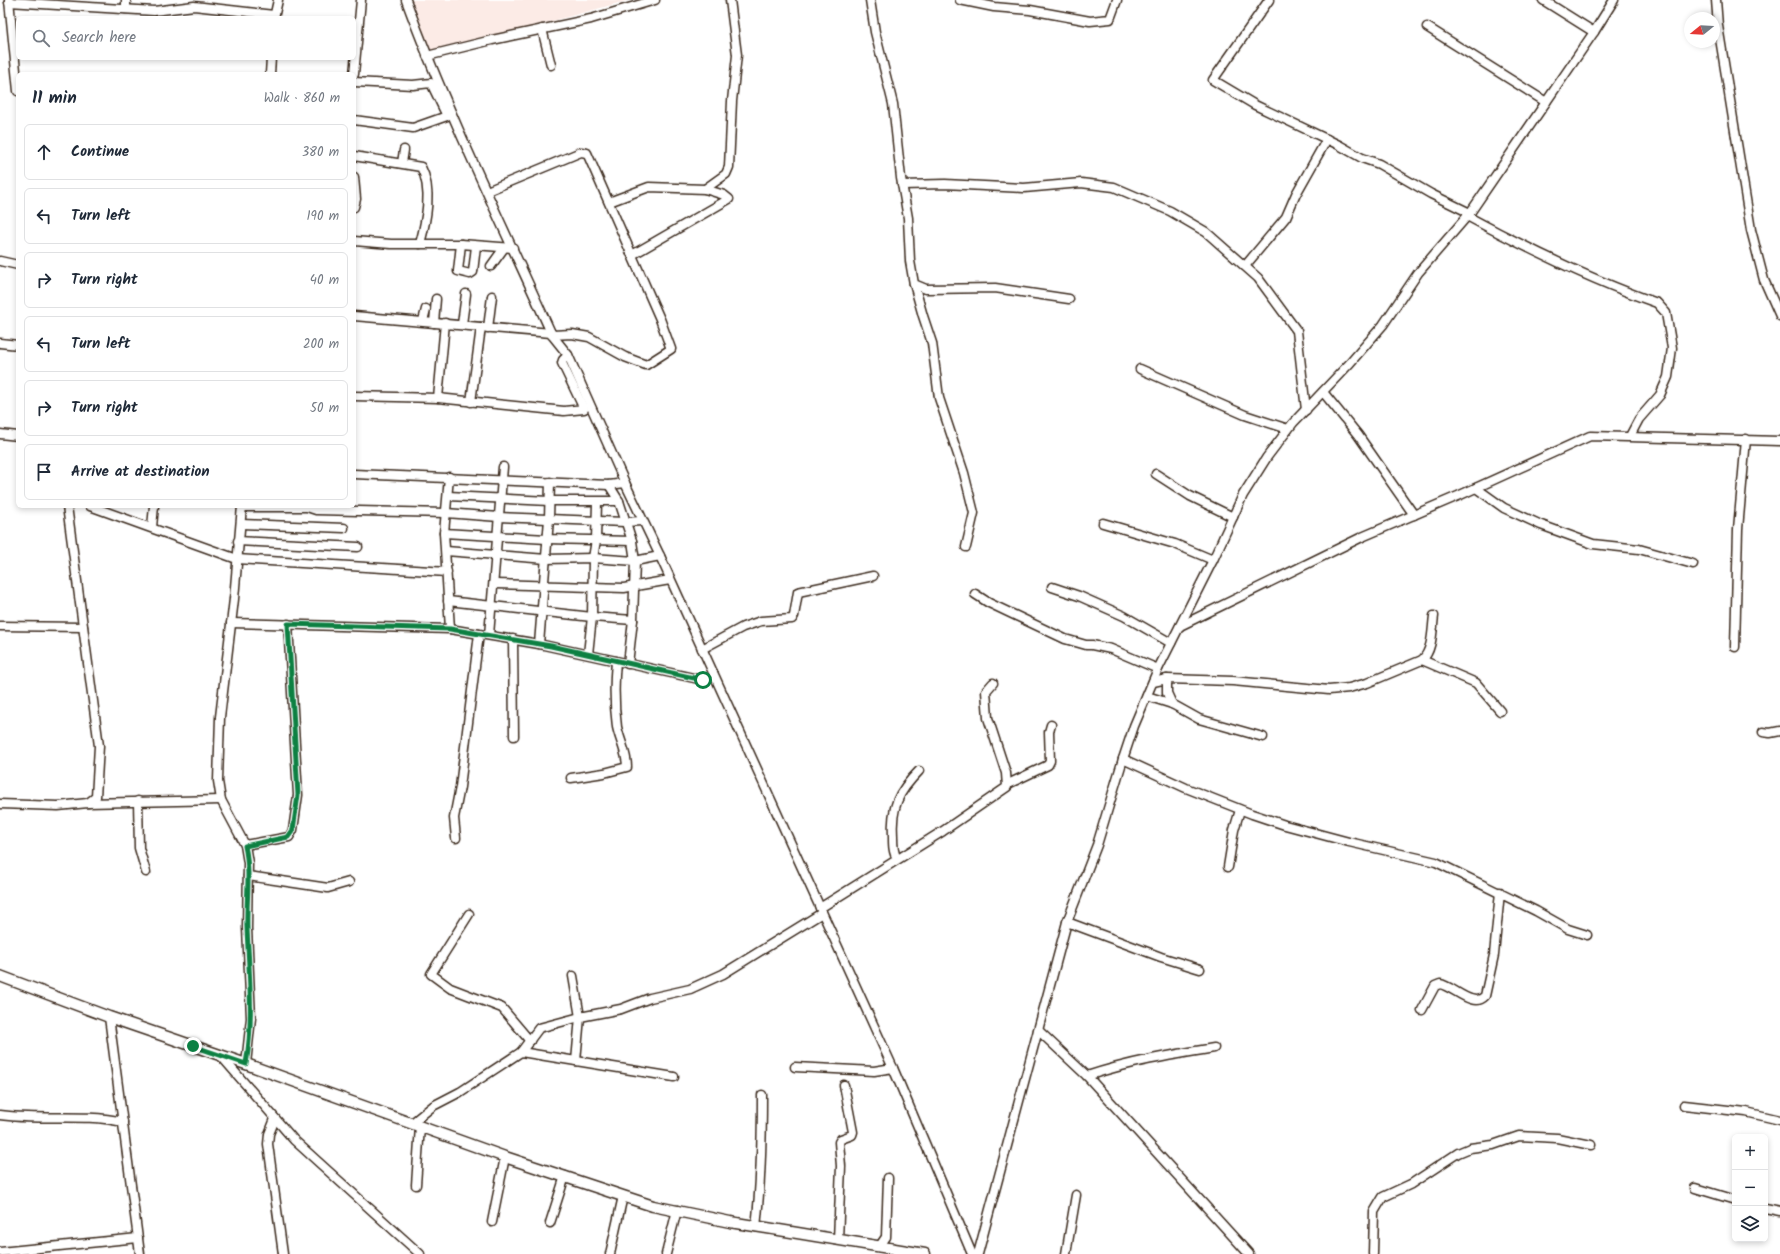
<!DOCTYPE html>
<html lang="en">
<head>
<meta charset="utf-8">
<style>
  :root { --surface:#fff; --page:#f6f6f7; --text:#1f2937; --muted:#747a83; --line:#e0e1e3 }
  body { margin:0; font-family:Kalam,sans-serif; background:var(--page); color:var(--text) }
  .controls { position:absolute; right:12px; bottom:12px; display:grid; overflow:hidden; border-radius:6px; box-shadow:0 2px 6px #0003 }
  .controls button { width:36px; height:36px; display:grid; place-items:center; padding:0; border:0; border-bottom:1px solid var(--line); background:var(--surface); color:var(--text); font:20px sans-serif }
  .compass { position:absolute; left:1684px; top:12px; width:36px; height:36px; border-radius:50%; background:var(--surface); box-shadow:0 2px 6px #0003; rotate:252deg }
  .stop { position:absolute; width:12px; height:12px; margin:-9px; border:3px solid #0b8043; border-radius:50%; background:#fff }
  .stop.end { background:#0b8043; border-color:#fff; box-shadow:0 1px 4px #0008 }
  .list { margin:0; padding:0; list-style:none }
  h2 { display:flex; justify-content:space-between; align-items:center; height:52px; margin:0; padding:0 16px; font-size:17px }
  h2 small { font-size:13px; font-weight:400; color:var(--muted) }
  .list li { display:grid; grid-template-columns:26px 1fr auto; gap:12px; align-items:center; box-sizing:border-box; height:56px; margin:0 8px 8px; padding:0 8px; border:1px solid var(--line); border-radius:6px }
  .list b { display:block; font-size:15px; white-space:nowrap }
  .list em { font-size:13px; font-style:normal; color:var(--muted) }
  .icon { flex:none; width:22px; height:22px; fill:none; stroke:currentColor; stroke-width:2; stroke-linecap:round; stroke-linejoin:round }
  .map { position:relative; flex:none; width:1780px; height:1254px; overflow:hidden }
  .search { position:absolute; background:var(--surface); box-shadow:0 2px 6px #0003; left:16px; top:16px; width:340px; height:44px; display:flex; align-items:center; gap:10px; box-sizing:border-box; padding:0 14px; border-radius:6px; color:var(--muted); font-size:15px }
  .panel { position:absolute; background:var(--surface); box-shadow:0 2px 6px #0003; left:16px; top:72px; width:340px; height:436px; border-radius:6px }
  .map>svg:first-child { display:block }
  .built { fill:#fcebe6 }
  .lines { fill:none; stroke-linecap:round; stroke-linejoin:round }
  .minor-casing { stroke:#3b2a1e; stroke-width:11 }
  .major-casing { stroke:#3b2a1e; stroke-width:13 }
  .minor { stroke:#fff; stroke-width:8 }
  .major { stroke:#fff; stroke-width:10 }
  .route { stroke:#0b8043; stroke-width:5 }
</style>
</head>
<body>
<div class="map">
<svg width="1780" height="1254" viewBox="0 0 1780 1254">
  <rect width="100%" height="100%" fill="#fff"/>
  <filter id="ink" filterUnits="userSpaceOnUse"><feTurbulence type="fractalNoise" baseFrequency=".025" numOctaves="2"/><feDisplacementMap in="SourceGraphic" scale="8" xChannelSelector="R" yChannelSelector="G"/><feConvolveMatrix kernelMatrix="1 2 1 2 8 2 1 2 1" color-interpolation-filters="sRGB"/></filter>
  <g filter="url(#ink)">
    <path class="built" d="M410,0h220l-203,55z"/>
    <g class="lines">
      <defs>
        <g id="minor">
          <path d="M9,0l9,91"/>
          <path d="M406,0c42,114 96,224 146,335l16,20 57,128 35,73 233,512 79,186"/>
          <path d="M870,0l5,32 18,72 8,74 7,40 2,43 4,23 12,5 69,-1 74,11"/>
          <path d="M960,0l34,7 36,3 60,11 20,-2 7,-19"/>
          <path d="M1269,0l-56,80 42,25 84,40 23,13 17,6 52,30 39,19"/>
          <path d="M1543,0l51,32"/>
          <path d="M1716,0l2,26 33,204 13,50 16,36"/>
          <path d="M9,2l145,9 40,-5 80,9"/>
          <path d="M126,9v-9"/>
          <path d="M274,18l4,-18"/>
          <path d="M1427,27l119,75"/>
          <path d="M542,29l9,36"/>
          <path d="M427,56l65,-16 99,-21 64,-19"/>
          <path d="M270,74l1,-16"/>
          <path d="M354,74l7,-74"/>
          <path d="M354,82l59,3 18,-2 16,33 -34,12 -59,-8"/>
          <path d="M354,156l67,11c12,23 5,54 -1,77"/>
          <path d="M402,163l2,-13"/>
          <path d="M354,177l2,22 -2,8"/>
          <path d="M902,185l43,-1 79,4 57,-5 33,4 56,24 36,21 52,46 39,53 9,79"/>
          <path d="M705,189l21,-15 3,-7 3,-66 5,-46 -7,-55"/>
          <path d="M487,191l94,-39 6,1 73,166 11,30 -25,16 -21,-8 -36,-20 -17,-3 -20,1"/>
          <path d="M609,202l40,-15 56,2 19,6 5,4 -97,56"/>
          <path d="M1467,216c61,33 124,64 190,87l9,10 6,35 -4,29 -8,18 -21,24 -9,17"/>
          <path d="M354,241l37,3h70l52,4"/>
          <path d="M461,244l-3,27 12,3 3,-2 3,-26"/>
          <path d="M0,261l18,4"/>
          <path d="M491,266l13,-18"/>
          <path d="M1245,266l41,-49 10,-23 31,-55"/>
          <path d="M914,284l9,32 9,27 7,55 25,75 10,40 -8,34"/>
          <path d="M354,316l197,17"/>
          <path d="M423,321l3,-12"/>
          <path d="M434,323l2,-24"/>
          <path d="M462,324l4,-30"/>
          <path d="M488,328l4,-32"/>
          <path d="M0,343l18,2"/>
          <path d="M1140,369l105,46 43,14"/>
          <path d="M1323,392l35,43 56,80"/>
          <path d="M354,396l84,2 126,13 20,-2 -22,-46 1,-3 5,-5"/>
          <path d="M438,398l7,-75"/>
          <path d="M471,402l10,-75"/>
          <path d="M0,434l18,2"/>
          <path d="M354,474l255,11 16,-2"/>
          <path d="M1156,474l34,22 43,21"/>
          <path d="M449,477l-5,56 6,96"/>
          <path d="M609,485l10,16 13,40 3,20 -2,59 -5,44"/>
          <path d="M1476,488l28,20 37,17 52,19 46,5 54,15"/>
          <path d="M448,496l101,5h70"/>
          <path d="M90,506l147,53 210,13"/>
          <path d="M242,506l-8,93 -14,118 -2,64 3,19 24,45 3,18 -1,65 4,90 -5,46"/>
          <path d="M242,507h65l9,3 130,3 53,4 126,5 17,-1"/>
          <path d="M1103,523l72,21 38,16"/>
          <path d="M241,524l103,4"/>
          <path d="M152,527l2,-21"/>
          <path d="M444,533l103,6 85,2"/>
          <path d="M238,541l120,6"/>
          <path d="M446,551l100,8 47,-1 42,3 25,-5"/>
          <path d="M495,584l129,4 46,-8"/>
          <path d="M1052,587l27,9 45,20 47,27"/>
          <path d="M975,594l14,9 76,36 21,6h6l19,4 47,20"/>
          <path d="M448,601l144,16 41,3"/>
          <path d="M231,623l219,6 89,15 164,36"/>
          <path d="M0,626l83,1"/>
          <path d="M1180,626l182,-89 96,-41 132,-60 190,5"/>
          <path d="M489,635l14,-168"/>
          <path d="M513,639l1,97"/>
          <path d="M539,644l10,-125 1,-37"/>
          <path d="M1735,647l3,-118 8,-90"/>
          <path d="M702,649l41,-22 18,-6 31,-2 2,-3 4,-24 75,-16"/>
          <path d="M588,654l4,-37 1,-59 3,-18 1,-38"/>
          <path d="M1422,660l54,23 24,28"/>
          <path d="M1167,679v14l5,11"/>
          <path d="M1153,682l14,-3 66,2 96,9 20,-2 18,-5 55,-23c11,-10 10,-30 12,-44"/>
          <path d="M1147,696l25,8 27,15 64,18"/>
          <path d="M1763,732l7,1 10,-2"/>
          <path d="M1123,759l63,29 66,26 33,11 64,17 87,20 100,49 32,18 19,6"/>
          <path d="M571,778l33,-5 23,-6c0,-14 -7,-26 -10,-40 -3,-22 -3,-44 -1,-66"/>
          <path d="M1008,784l40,-19 2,-4 -1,-29 2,-7"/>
          <path d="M138,801l1,47 7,24"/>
          <path d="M88,803l133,-3"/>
          <path d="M0,804l58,2 30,-3 8,-6 3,-51 -32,-240"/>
          <path d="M456,838l-2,-20 6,-31 19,-153"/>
          <path d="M245,845l44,-8 4,-7 5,-35 -10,-171"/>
          <path d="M897,858c-4,-5 -4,-14 -4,-21 -2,-30 5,-45 26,-66"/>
          <path d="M1228,867l6,-37 6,-20"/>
          <path d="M248,876l80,12 21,-6"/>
          <path d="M820,908l123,-77 64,-44 -1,-14 -18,-55 -2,-27 7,-8"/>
          <path d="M469,914l-38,60 19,14 52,20 28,33"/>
          <path d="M1067,922l94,35 39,12"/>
          <path d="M573,976l7,41 -4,44"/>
          <path d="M1422,1010l13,-24 5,-2c13,2 33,25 45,12l9,-41 6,-63"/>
          <path d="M109,1017l31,237"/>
          <path d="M1038,1030l49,46 162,178"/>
          <path d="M521,1052l153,25"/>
          <path d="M221,1056l73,84 126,114"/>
          <path d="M795,1067l79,4 19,-3"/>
          <path d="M1087,1076c42,-14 84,-21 127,-28"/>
          <path d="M1684,1105l62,7 34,8"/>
          <path d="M0,1115c41,6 83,-2 123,7"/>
          <path d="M275,1119l-6,15 -1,10 15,110"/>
          <path d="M412,1123l21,-17 27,-14 61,-40 18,-24 41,-11 41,-8 29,-11 40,-9 33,-15 99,-61"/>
          <path d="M416,1185l4,-59"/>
          <path d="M1695,1188l40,12"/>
          <path d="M1765,1208l15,3"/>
          <path d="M492,1222l13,-65"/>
          <path d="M550,1223l15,-47"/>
          <path d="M756,1227c5,-44 6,-88 6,-132"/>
          <path d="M838,1240l3,-74 -2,-24 2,-3 11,-4 1,-3 -9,-47"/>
          <path d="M879,1247l7,-10 2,-59"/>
          <path d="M0,1252l138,-14"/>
          <path d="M610,1254l13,-58"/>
          <path d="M666,1254l11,-44"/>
          <path d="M978,1254l89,-332 30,-77 26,-86 11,-33 24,-57 55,-109 30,-65 24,-38 26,-34 57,-60 33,-38 35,-52 52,-60 124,-181 20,-32"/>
          <path d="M1066,1254l10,-59"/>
          <path d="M1373,1254l1,-42 9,-15 28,-13 47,-31 12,-5 23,-3 26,-9 38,2 34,7"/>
        </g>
        <path id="major" d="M0,976l109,41 137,47 259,93 148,49 77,16 195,32"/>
      </defs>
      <use href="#minor" class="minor-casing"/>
      <use href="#major" class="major-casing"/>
      <use href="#minor" class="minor"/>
      <use href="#major" class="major"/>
    </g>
  </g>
  <g class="lines" filter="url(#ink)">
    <path class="route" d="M193,1046l53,18c8,-45 3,-90 1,-136 -1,-27 4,-55 -2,-82l43,-9 5,-7 5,-35 -10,-171 162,5 101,17 152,34"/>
  </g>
</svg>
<div class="controls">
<button>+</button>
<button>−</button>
<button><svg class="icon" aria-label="layers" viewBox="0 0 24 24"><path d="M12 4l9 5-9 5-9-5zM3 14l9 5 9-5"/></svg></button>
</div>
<svg class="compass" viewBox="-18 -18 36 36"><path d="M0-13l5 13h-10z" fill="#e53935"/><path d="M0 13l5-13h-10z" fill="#747a83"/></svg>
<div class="stop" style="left:703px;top:680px"></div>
<div class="stop end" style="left:193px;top:1046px"></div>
<div class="search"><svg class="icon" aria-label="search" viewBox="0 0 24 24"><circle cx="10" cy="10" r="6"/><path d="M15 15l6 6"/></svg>Search here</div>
<section class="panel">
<h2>11 min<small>Walk · 860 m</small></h2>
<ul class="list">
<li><svg class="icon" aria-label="ahead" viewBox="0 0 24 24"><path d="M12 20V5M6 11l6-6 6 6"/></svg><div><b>Continue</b></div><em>380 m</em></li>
<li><svg class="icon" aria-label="left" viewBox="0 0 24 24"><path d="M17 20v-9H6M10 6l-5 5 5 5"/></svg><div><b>Turn left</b></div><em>190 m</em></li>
<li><svg class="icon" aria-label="right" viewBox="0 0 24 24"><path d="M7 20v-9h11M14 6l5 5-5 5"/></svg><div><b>Turn right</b></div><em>40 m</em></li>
<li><svg class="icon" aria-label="left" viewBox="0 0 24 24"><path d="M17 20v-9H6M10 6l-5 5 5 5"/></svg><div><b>Turn left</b></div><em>200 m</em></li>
<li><svg class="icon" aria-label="right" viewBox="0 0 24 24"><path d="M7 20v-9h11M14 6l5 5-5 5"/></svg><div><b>Turn right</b></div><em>50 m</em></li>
<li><svg class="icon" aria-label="arrive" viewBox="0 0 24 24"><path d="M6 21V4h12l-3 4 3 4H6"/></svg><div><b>Arrive at destination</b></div></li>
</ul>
</section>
</div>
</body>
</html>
